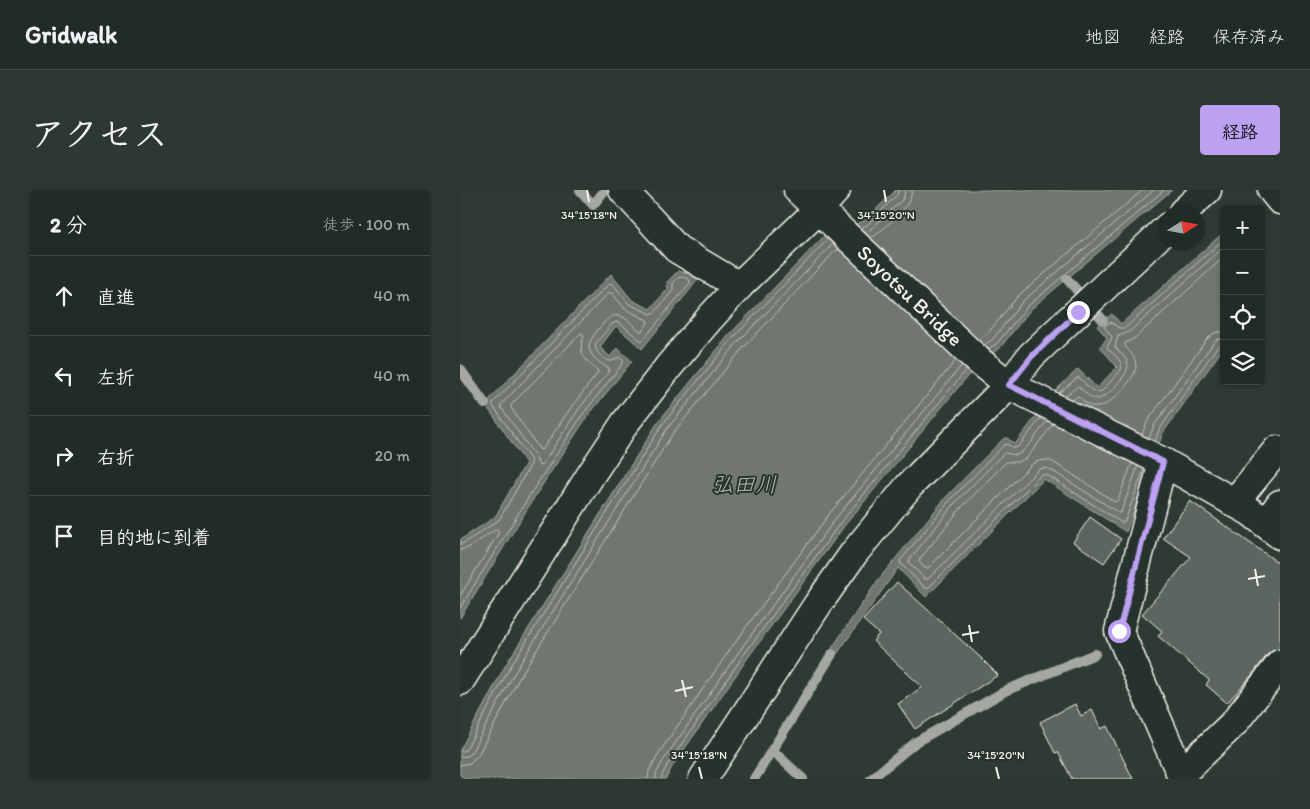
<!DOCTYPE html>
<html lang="ja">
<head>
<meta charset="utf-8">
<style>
  :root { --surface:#222c27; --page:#2e3833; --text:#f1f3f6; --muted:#a2a7a7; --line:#3f4844; --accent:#bca0f2 }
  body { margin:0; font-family:Itim,"Klee One",sans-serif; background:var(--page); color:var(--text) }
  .controls { position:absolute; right:15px; top:15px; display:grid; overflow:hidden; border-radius:5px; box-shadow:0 1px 4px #0004 }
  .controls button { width:45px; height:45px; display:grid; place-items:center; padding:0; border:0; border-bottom:1px solid var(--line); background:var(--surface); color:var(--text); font:25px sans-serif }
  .compass { position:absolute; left:700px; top:15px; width:45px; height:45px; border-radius:50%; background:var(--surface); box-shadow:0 1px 4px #0004; rotate:79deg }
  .stop { position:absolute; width:15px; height:15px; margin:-11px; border:4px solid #bca0f2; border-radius:50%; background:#fff }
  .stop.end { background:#bca0f2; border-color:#fff; box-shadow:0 1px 5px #0008 }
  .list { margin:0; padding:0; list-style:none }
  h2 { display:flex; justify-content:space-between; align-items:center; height:65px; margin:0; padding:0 20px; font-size:21px }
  h2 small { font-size:16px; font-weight:400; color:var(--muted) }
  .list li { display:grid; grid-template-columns:32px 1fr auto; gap:15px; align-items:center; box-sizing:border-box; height:80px; padding:0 20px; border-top:1px solid var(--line) }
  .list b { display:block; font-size:19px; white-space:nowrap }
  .list em { font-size:16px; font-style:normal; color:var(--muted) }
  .icon { flex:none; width:28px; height:28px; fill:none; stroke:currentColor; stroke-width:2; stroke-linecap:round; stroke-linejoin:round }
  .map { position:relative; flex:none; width:820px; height:589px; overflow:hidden; border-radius:5px }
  header { display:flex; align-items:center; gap:30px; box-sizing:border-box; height:70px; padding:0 25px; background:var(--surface); border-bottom:1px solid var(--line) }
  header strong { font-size:24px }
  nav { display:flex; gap:28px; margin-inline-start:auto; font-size:18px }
  .intro { display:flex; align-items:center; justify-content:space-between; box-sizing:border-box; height:120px; padding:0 30px }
  h1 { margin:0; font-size:35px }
  .button { padding:12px 22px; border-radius:5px; background:var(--accent); color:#111; font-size:18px; font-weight:700 }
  main { display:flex; gap:30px; padding:0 30px }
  aside { flex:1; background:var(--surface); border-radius:5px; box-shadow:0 1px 4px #0004 }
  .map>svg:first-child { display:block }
  .water { fill:#6f7770; stroke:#a4a8a0 }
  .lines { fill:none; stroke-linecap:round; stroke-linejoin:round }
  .shore { stroke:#bfc0b8; stroke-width:1 }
  .stream { stroke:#a4a8a0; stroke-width:10 }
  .building { fill:#5c655e; stroke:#f4f1e8 }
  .minor-casing { stroke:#f4f1e8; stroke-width:31 }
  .minor { stroke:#26332d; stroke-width:28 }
  .route { stroke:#bca0f2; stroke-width:6 }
  .ticks { fill:none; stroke:#f4f1e8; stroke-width:2 }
  .labels { text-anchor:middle; stroke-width:4; stroke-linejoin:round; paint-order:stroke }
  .street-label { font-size:21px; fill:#f4f1e8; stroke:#26332d }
  .water-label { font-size:22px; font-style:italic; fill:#b8bab2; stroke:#26332d }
  .ticks-label { font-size:12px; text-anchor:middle; fill:#f4f1e8; stroke:#26332d; stroke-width:4; stroke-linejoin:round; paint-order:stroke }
</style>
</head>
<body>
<header>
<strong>Gridwalk</strong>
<nav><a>地図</a><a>経路</a><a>保存済み</a></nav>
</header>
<div class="intro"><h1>アクセス</h1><a class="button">経路</a></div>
<main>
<aside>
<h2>2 分<small>徒歩 · 100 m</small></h2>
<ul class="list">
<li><svg class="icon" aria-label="ahead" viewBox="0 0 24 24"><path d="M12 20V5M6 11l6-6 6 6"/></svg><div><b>直進</b></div><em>40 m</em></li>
<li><svg class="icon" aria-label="left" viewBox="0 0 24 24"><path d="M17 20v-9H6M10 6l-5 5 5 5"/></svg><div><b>左折</b></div><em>40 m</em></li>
<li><svg class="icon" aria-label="right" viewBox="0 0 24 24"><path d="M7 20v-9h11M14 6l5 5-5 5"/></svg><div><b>右折</b></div><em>20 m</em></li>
<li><svg class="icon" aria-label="arrive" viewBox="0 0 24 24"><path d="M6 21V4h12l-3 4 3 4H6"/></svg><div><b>目的地に到着</b></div></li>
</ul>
</aside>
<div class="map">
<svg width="820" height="589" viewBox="0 0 820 589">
  <rect width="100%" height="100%" fill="#2e3b34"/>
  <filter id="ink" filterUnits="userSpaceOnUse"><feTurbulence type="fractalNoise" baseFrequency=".02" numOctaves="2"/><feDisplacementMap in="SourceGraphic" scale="10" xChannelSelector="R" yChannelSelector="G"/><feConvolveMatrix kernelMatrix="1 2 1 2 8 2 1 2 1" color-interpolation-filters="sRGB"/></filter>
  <g filter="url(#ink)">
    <g class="water">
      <path d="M436,0h276l-141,119 -32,40 -19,12 -135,164 -98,134 -75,108 -6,12h-206v-29l45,-84 153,-244 71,-87 96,-100 39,-14z"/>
      <path d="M764,42v115l-61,86 -37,99 -82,-53 -118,118 -28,-29 -61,86h-5v-6l46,-68 69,-84 56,-57 4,-1 8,6 42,-55 21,-20 19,19 20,-21 -17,-20 7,-9 -10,-12 15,-12 9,10z"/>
      <path d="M218,81l23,5 -59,73 -26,-23 -16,21 10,10 7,-9 15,13 -45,56 -50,76 -77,125v-78l35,-23 31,-54 -41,-59 126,-130 21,26 18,9 18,-20 -1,-7z"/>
    </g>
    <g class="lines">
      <g class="shore">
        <path d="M400,38l7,-3 30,-30 2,-5"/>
        <path d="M405,43l6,-4 31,-29 2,-4 1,-6"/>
        <path d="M411,48l5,-3c12,-11 36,-28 36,-45"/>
        <path d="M149,103h3l13,16 22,11 1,3 -6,8h-2c-6,-4 -14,-15 -22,-15 -3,-1 -6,0 -8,1 -5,3 -21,23 -21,28 -1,10 12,20 20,23v3l-31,39 -36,55 -3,1 -4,-10 -34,-49v-2z"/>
        <path d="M122,143l2,3c-7,17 1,23 13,35l1,2 -26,33 -29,43 -3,1 -29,-42v-3l69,-71z"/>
        <path d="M518,150l9,-6 31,-38 125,-106"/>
        <path d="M524,155l8,-5 31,-39 131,-111"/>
        <path d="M528,159l8,-5 32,-38 136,-116"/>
        <path d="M599,203l19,-16c7,5 14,19 24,14l19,-21c3,-9 -8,-16 -14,-22l5,-11 -7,-9v-3l6,-3 8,6h6l99,-89"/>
        <path d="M605,206l13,-10c6,4 11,13 19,13 8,1 31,-24 31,-33 0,-7 -8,-13 -13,-19l3,-11 11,-4 95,-85"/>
        <path d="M612,210l6,-4c6,6 11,11 20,11 12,-1 38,-28 38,-41 0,-8 -6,-14 -11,-20v-3l10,-5 89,-81"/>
        <path d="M581,228l-23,29 -5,1 -6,-4 -3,1 -53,54 -51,62 1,3 24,24h3l113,-113h6l75,48 3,-2 19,-52"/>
        <path d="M587,231c-6,7 -21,32 -31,34 -4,0 -8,-2 -12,-2l-49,50 -46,57v3l16,16h3l111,-110 6,-1 6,2 68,43 2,-1 17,-46"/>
        <path d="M593,234l-26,34 -9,4h-12l-45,46 -42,52v2l6,6h3l102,-102c7,-6 14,-7 23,-4l62,40 3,-2 14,-37"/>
        <path d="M682,245l5,-13 60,-83 7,-6 10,-2"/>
        <path d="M689,248l5,-12 59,-83 4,-4 7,-1"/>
        <path d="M695,251l4,-11 58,-83 3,-2h4"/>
        <path d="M0,354l4,-1 35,-23 32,-56 -1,-5 -37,-53v-3l116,-119h4l16,20 22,10 4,-2 17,-20 1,-3v-6c6,-7 7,-7 16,-4l1,4 -47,57h-3l-20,-17 -4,-1 -4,2 -16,19c-3,8 8,18 16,18l7,-4 4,3v3l-40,51 -50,76 -73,118"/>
        <path d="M0,360l8,-2 27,-18 4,1 -1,3 -38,62"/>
        <path d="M0,561h4l3,-3 42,-79 153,-244 70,-86 96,-100"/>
        <path d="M0,567l7,-1 5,-5 43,-79 152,-243 70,-86 96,-99"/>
        <path d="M0,575l10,-2 8,-8 43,-80 152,-242 70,-85 92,-97 4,-1"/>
        <path d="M188,589l1,-8 8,-15 74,-108 99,-135 126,-153"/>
        <path d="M196,589v-5l7,-13 75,-108 98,-135 126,-153"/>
        <path d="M202,589v-4l6,-11 75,-108 98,-134 125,-152"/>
      </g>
      <g class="stream">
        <path d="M120,0l13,15 12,-15"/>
        <path d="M607,89l36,41"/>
        <path d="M0,179l25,35"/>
        <path d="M312,560l31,29"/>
        <path d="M294,589l78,-125"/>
        <path d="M411,589l45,-37 91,-52 88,-36"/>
      </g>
    </g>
    <g class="building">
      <path d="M730,311l90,63v85l-6,1 -6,4 -16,21 -25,28 -21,-18 3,-5 -51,-44 4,-5 -20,-17 49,-57 -28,-19z"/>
      <path d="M630,327l31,22 -17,24 -31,-21z"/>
      <path d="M437,392l83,75 18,18 -83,54 -17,-25 24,-17 -49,-46 6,-7 -16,-14z"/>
      <path d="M615,514l6,12 11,-6 9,19 6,-3 26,53h-61l-14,-27 -3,1 -15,-31z"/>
    </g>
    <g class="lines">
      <defs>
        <g id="minor">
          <path d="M163,0l54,59 62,37"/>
          <path id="s1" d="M338,0l182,172 29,23 154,77 88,50 29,23"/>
          <path d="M812,0l8,10"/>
          <path d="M723,22l24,-22"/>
          <path d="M703,272l-44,169 64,148"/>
          <path d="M774,313l43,-53"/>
          <path d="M806,334l14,-20"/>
          <path d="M0,491l132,-208 33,-50 45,-58 40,-47 29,-32 79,-76 18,-20"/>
          <path d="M721,584l53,-51 46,-59"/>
          <path d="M243,589l115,-175 36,-51 55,-67 100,-101 22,-29 137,-129"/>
        </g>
      </defs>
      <use href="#minor" class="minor-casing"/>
      <use href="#minor" class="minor"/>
    </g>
  </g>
  <g class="lines" filter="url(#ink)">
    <path class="route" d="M618,122l-46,44 -23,29 154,77 -44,169"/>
  </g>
  <path class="ticks" d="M127,0l2,12M424,0l2,12M795,379l3,17M788,389l17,-3M509,435l3,17M502,445l17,-3M222,490l4,17M215,501l18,-4M239,577l3,12M536,577l3,12"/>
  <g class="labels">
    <g class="street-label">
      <text dy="7" stroke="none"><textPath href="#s1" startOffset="154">Soyotsu Bridge</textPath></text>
    </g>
    <g class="water-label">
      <text x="284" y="302">弘田川</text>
    </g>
  </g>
  <g class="ticks-label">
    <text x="129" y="29">34°15'18"N</text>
    <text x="426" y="29">34°15'20"N</text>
    <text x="239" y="569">34°15'18"N</text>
    <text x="536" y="569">34°15'20"N</text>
  </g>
</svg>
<div class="controls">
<button>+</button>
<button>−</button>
<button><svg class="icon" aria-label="locate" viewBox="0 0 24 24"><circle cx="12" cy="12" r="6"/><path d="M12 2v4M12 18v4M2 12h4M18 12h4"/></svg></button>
<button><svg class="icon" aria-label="layers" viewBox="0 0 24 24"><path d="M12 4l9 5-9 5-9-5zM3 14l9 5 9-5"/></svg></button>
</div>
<svg class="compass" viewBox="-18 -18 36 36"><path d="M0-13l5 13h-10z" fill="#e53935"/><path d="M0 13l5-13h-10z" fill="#a2a7a7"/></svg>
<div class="stop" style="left:659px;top:441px"></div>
<div class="stop end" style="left:618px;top:122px"></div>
</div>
</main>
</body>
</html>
